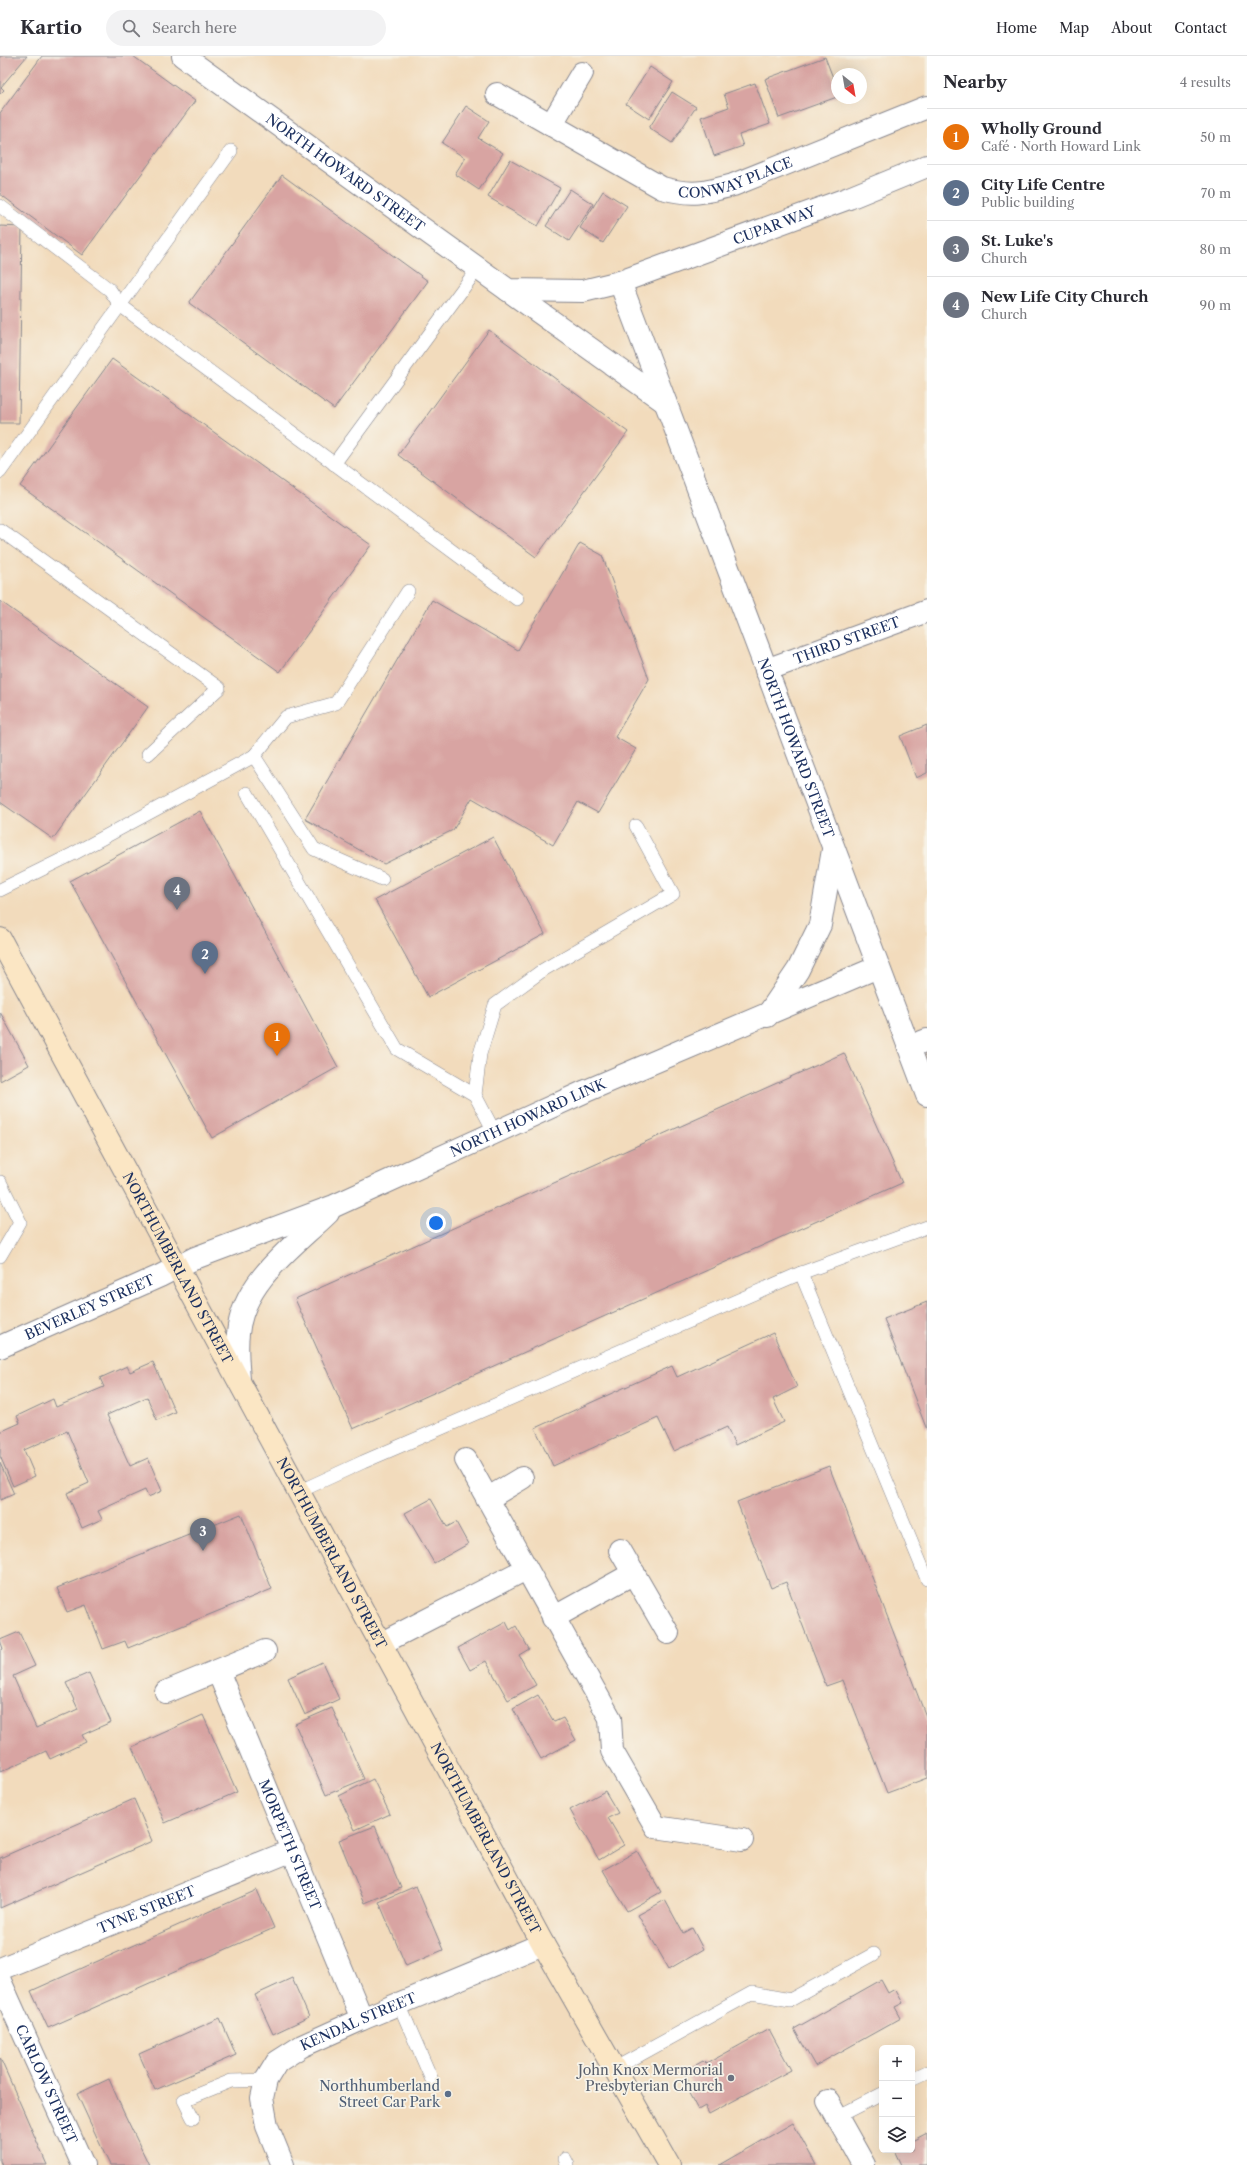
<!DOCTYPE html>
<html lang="en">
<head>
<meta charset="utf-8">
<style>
  :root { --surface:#fff; --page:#f2f2f3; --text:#2b2b33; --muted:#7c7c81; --line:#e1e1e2; --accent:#111827 }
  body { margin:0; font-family:"Libre Caslon Text",serif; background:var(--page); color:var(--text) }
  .controls { position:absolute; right:12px; bottom:12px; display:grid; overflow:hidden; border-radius:6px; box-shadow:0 4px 16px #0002 }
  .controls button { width:36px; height:36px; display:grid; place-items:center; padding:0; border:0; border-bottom:1px solid var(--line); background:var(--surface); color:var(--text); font:20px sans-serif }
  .compass { position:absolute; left:831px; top:12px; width:36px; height:36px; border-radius:50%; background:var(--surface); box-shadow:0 4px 16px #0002; rotate:149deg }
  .you { position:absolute; left:436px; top:1167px; width:14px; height:14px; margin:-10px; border:3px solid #fff; border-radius:50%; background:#1a73e8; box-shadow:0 0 0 6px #1a73e833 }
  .badge { display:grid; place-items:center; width:26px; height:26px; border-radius:50%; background:var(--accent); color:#fff; font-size:13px; font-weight:700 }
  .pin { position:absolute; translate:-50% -33px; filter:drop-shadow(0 1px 2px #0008) }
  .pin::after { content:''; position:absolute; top:21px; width:14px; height:12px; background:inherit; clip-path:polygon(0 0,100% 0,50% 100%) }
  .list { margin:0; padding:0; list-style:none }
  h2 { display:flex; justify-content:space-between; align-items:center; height:52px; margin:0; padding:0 16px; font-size:17px }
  h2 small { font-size:13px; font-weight:400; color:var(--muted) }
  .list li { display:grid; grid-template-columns:26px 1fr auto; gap:12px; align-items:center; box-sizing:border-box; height:56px; padding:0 16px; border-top:1px solid var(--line) }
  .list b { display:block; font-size:15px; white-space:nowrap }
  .list p { margin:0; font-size:13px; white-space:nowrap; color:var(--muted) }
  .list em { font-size:13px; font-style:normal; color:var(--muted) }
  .icon { flex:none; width:22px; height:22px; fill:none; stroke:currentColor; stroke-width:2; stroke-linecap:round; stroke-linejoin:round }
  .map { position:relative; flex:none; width:927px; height:2109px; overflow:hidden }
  header { display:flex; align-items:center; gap:24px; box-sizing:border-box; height:56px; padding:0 20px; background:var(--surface); border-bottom:1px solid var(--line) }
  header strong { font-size:19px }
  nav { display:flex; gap:22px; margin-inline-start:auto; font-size:14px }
  .search { width:280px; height:36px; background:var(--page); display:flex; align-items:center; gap:10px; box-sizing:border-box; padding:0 14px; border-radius:22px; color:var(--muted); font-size:15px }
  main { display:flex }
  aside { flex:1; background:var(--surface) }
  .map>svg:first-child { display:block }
  .building { fill:#d8a4a2 }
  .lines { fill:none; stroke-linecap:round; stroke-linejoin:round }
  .service-casing { stroke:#86858d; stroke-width:14 }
  .minor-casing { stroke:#86858d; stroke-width:24 }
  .tertiary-casing { stroke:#86858d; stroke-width:24 }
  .secondary-casing { stroke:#86858d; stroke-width:24 }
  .service { stroke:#fff; stroke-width:13 }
  .minor { stroke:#fff; stroke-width:22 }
  .tertiary { stroke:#fff; stroke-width:22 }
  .secondary { stroke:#fbe6c4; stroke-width:22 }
  .worship-dot { fill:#6b7280; stroke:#f7f3e8; stroke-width:1.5 }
  .service-dot { fill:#5c6f8a; stroke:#f7f3e8; stroke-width:1.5 }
  .labels { text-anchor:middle; stroke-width:3.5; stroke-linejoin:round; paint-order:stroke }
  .street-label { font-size:14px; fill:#1b2f5e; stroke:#f7f3e8 }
  .worship-label { font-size:14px; fill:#5b616d; stroke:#f7f3e8; text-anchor:end }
  .service-label { font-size:14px; fill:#4e5e75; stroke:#f7f3e8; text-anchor:end }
</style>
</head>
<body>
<header>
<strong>Kartio</strong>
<div class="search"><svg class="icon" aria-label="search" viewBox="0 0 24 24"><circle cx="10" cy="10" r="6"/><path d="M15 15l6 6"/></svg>Search here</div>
<nav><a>Home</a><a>Map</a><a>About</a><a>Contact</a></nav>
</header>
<main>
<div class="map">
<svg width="927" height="2109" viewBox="0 0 927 2109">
  <rect width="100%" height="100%" fill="#f7f3e8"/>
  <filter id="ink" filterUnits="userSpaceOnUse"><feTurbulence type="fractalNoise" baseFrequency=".025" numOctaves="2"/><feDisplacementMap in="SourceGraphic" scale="8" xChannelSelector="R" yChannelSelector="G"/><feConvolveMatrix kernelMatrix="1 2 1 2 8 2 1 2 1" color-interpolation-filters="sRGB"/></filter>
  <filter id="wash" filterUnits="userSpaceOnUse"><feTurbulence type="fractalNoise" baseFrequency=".012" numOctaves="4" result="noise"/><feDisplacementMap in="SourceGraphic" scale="16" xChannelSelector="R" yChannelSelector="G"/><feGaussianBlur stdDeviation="0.9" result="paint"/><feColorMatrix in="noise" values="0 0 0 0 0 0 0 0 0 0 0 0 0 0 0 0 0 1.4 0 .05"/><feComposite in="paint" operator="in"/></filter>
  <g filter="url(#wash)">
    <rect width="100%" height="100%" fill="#f2dbbc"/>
    <g id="blocks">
      <g class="building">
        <path d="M0,0h27l-26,31 3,3 -4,4z"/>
        <path d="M42,0h91l62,45 -113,154 -82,-61v-81z"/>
        <path d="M825,1l12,31v9l-58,21 -14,-39z"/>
        <path d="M650,11l23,15 -24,37 -23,-15z"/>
        <path d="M755,27l15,41 -31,11 4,11 -29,10 -13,-39 28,-10 -5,-13z"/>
        <path d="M672,36l24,15 -24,36 -23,-15z"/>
        <path d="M466,50l23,15 -11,17 25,15 -24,37 -24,-16 10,-16 -23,-15z"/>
        <path d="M510,104l50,28 -22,38 -50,-29z"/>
        <path d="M282,119l146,106 -94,128 -145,-106z"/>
        <path d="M570,133l23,15 -24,37 -23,-15z"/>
        <path d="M603,135l24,15 -24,37 -23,-15z"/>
        <path d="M0,170l22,1 -3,196h-19z"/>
        <path d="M489,274l139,102 -92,125 -138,-102z"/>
        <path d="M112,303l259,186 -91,127 -260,-186z"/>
        <path d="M580,487l22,12 47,124 -34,58 21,12 -38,64 -20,-11 -25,43 -81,-47 -19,32 -69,34 -79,-45 127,-219 86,50z"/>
        <path d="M0,545l148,106 -95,132 -53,-37z"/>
        <path d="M927,669v48l-11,5 -16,-42z"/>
        <path d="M200,755l138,256 -126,71 -142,-257z"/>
        <path d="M493,781l52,97 -117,63 -53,-97z"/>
        <path d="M0,956l29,53 -29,16z"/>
        <path d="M844,997l58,130 -549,246 -58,-130z"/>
        <path d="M927,1246v128l-43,-111z"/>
        <path d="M773,1277l24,54 -24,12 11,23 -49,23 -8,-18 -53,24 -16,-33 -105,48 -18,-38 137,-62 5,11z"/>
        <path d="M153,1306l22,50 -18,8 -10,-23 -40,18 23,51 18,-8 14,33 -14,6 -3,-7 -47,21 4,8 -20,9 -15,-35 22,-10 -22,-52 -43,19 11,26 -22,10 -13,-30v-24l20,-9 -3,-7 36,-17 3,8 48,-20 -4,-9 27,-12 3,6z"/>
        <path d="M0,1407l14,31 -14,6z"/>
        <path d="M829,1410l98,253v59l-40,15 -44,-113 -17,6 -40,-104 -15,6 -34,-86z"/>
        <path d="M431,1443l16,28 9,-5 12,22 -34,19 -29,-50z"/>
        <path d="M241,1458l31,75 -144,59 -3,-7 -22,8 -17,-44 -19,7 -10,-24z"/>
        <path d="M506,1566l4,8 6,-4 13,23 -10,6 17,30 -28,15 -22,-39 -16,9 -12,-22z"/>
        <path d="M19,1576l16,34 -22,10 23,52 42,-19 -12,-26 23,-10 22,49 -29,13 4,7 -36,17 -4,-8 -46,21v-121l3,-2 -3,-9z"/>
        <path d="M322,1606l17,37 -34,16 -17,-37z"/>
        <path d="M538,1639l16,27 9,-4 13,22 -35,19 -28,-50z"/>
        <path d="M332,1652l32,71 -38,16 -31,-71z"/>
        <path d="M203,1659l34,77 -72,31 -33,-76z"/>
        <path d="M373,1723l17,35 -35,16 -16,-34z"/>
        <path d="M605,1735l13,22 -10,5 16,27 -25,15 -29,-50z"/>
        <path d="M134,1743l18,42 -152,67v-50z"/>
        <path d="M375,1770l26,62 -36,15 -26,-63z"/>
        <path d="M637,1795l24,41 -34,19 -24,-41z"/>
        <path d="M416,1830l27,64 -37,16 -27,-64z"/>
        <path d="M257,1834l17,38 -226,100 -17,-37z"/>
        <path d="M665,1844l18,33 9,-5 11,21 -34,20 -31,-54z"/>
        <path d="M292,1922l17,39 -36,17 -18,-39z"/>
        <path d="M881,1924l7,13 7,-4 8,14 -8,4 6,11 -86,48 -21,-37z"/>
        <path d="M220,1962l16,37 -81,35 -16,-36z"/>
        <path d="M769,1973l22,41 -82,44 -4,-8 -7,4 -13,-24 5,-3 -7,-11 20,-11 3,3z"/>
        <path d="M0,2002l24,54 23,53h-45l-2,-5z"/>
        <path d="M109,2023l14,32 26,54h-39l-4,-8 -29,-63z"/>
        <path d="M793,2067l23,42h-96z"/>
        <path d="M927,2077v32h-26l-7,-15h18v-9z"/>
      </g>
    </g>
  </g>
  <g filter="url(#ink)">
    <use href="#blocks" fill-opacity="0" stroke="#86858d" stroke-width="1"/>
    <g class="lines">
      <defs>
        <g id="service">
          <path d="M0,150l110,84 10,15 397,294"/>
          <path d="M334,408l144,-196"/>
          <path d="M0,416l231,-321"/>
          <path d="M0,474l219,158 -71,66"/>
          <path d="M254,700l60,93 68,30"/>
          <path d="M247,737l150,256 78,46 20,38"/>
          <path d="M0,834l73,-36 181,-98 32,-39 50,-14 72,-112"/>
          <path d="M475,1039l5,-41 15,-49 48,-35 130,-76 -37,-68"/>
          <path d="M0,1126l20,40 -20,34"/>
          <path d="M801,1217l126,306"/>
          <path d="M298,1436l65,-30 438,-189 126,-46"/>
          <path d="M399,1948l33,76"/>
          <path d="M614,2013l138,-76 38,7 84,-46"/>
          <path d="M912,2023l15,-7"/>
          <path d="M837,2061l45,-23"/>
          <path d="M193,2062l-9,-18 47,-19 35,-1"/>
          <path d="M565,2103l3,6"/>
        </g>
        <g id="minor">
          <path id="s1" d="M497,38l165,94c30,8 42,5 71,-3l194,-78"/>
          <path d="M551,69l31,-52"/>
          <path id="s2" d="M620,226l307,813"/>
          <path d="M508,234l157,112"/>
          <path id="s3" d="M766,614l161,-59"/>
          <path d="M767,960l31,-46 22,-45 13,-75"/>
          <path d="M909,991l18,-7"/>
          <path id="s4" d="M0,1291l160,-71 35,-18 139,-52 252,-115 292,-124"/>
          <path d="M239,1324c-1,-15 -3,-31 -1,-46 4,-52 56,-88 90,-121"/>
          <path d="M466,1404l144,258 2,33 44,76 86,13"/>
          <path d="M487,1443l35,-21"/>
          <path d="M620,1494l48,83"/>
          <path d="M553,1562l81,-45"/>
          <path d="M380,1588l146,-75"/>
          <path id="s5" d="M218,1615l144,348"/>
          <path d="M166,1636l99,-41"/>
          <path id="s6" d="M0,1913l293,-119"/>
          <path id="s7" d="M0,1925l83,184"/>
          <path d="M828,2045l36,64"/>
          <path id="s8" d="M283,2109l-16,-39 -5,-28 4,-18 11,-18 25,-16 60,-27 181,-75"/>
        </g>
        <g id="tertiary">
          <path id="s9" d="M183,0l325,234 75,1 37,-9 229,-84 78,-32"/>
        </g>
        <g id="secondary">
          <path id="s10" d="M0,883l543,1005 126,221"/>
        </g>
      </defs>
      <use href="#service" class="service-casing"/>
      <use href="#minor" class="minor-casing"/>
      <use href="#tertiary" class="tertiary-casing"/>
      <use href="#secondary" class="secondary-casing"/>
      <use href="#service" class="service"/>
      <use href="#minor" class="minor"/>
      <use href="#tertiary" class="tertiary"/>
      <use href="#secondary" class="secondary"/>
    </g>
  </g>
  <circle class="worship-dot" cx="731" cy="2022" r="4"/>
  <circle class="service-dot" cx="448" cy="2038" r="4"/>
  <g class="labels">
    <g class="street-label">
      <text dy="5" stroke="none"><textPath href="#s9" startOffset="200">NORTH HOWARD STREET</textPath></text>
      <text dy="5" stroke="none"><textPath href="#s1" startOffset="266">CONWAY PLACE</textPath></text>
      <text dy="5" stroke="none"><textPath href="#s9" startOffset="678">CUPAR WAY</textPath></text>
      <text dy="5" stroke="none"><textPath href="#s3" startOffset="86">THIRD STREET</textPath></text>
      <text dy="5" stroke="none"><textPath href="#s2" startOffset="498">NORTH HOWARD STREET</textPath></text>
      <text dy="5" stroke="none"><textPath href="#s4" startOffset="576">NORTH HOWARD LINK</textPath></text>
      <text dy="5" stroke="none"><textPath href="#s10" startOffset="374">NORTHUMBERLAND STREET</textPath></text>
      <text dy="5" stroke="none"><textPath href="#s4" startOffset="98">BEVERLEY STREET</textPath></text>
      <text dy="5" stroke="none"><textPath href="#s10" startOffset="698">NORTHUMBERLAND STREET</textPath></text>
      <text dy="5" stroke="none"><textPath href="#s10" startOffset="1022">NORTHUMBERLAND STREET</textPath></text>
      <text dy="5" stroke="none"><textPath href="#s5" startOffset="188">MORPETH STREET</textPath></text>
      <text dy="5" stroke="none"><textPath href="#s6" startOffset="158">TYNE STREET</textPath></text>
      <text dy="5" stroke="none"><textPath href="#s8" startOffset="201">KENDAL STREET</textPath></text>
      <text dy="5" stroke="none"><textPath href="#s7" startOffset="113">CARLOW STREET</textPath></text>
    </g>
    <g class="worship-label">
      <text x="723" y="2019">John Knox Mermorial<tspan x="723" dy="16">Presbyterian Church</tspan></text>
    </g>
    <g class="service-label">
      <text x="440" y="2035">Northhumberland<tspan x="440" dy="16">Street Car Park</tspan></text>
    </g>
  </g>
</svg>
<div class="controls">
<button>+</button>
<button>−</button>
<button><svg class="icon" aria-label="layers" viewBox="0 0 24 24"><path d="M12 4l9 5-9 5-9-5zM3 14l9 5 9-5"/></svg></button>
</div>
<svg class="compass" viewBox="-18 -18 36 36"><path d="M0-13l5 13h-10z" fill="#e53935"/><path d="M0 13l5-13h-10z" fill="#7c7c81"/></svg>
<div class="you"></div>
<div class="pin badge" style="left:277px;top:1000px;background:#e8710a">1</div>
<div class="pin badge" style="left:205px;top:918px;background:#5c6f8a">2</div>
<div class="pin badge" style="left:203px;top:1495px;background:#6b7280">3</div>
<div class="pin badge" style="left:177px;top:854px;background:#6b7280">4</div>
</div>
<aside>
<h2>Nearby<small>4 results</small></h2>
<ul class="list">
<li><span class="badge" style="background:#e8710a">1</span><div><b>Wholly Ground</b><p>Café · North Howard Link</p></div><em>50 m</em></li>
<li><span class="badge" style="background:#5c6f8a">2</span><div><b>City Life Centre</b><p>Public building</p></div><em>70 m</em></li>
<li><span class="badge" style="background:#6b7280">3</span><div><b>St. Luke's</b><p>Church</p></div><em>80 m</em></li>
<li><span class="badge" style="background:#6b7280">4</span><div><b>New Life City Church</b><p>Church</p></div><em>90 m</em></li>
</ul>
</aside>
</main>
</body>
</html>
